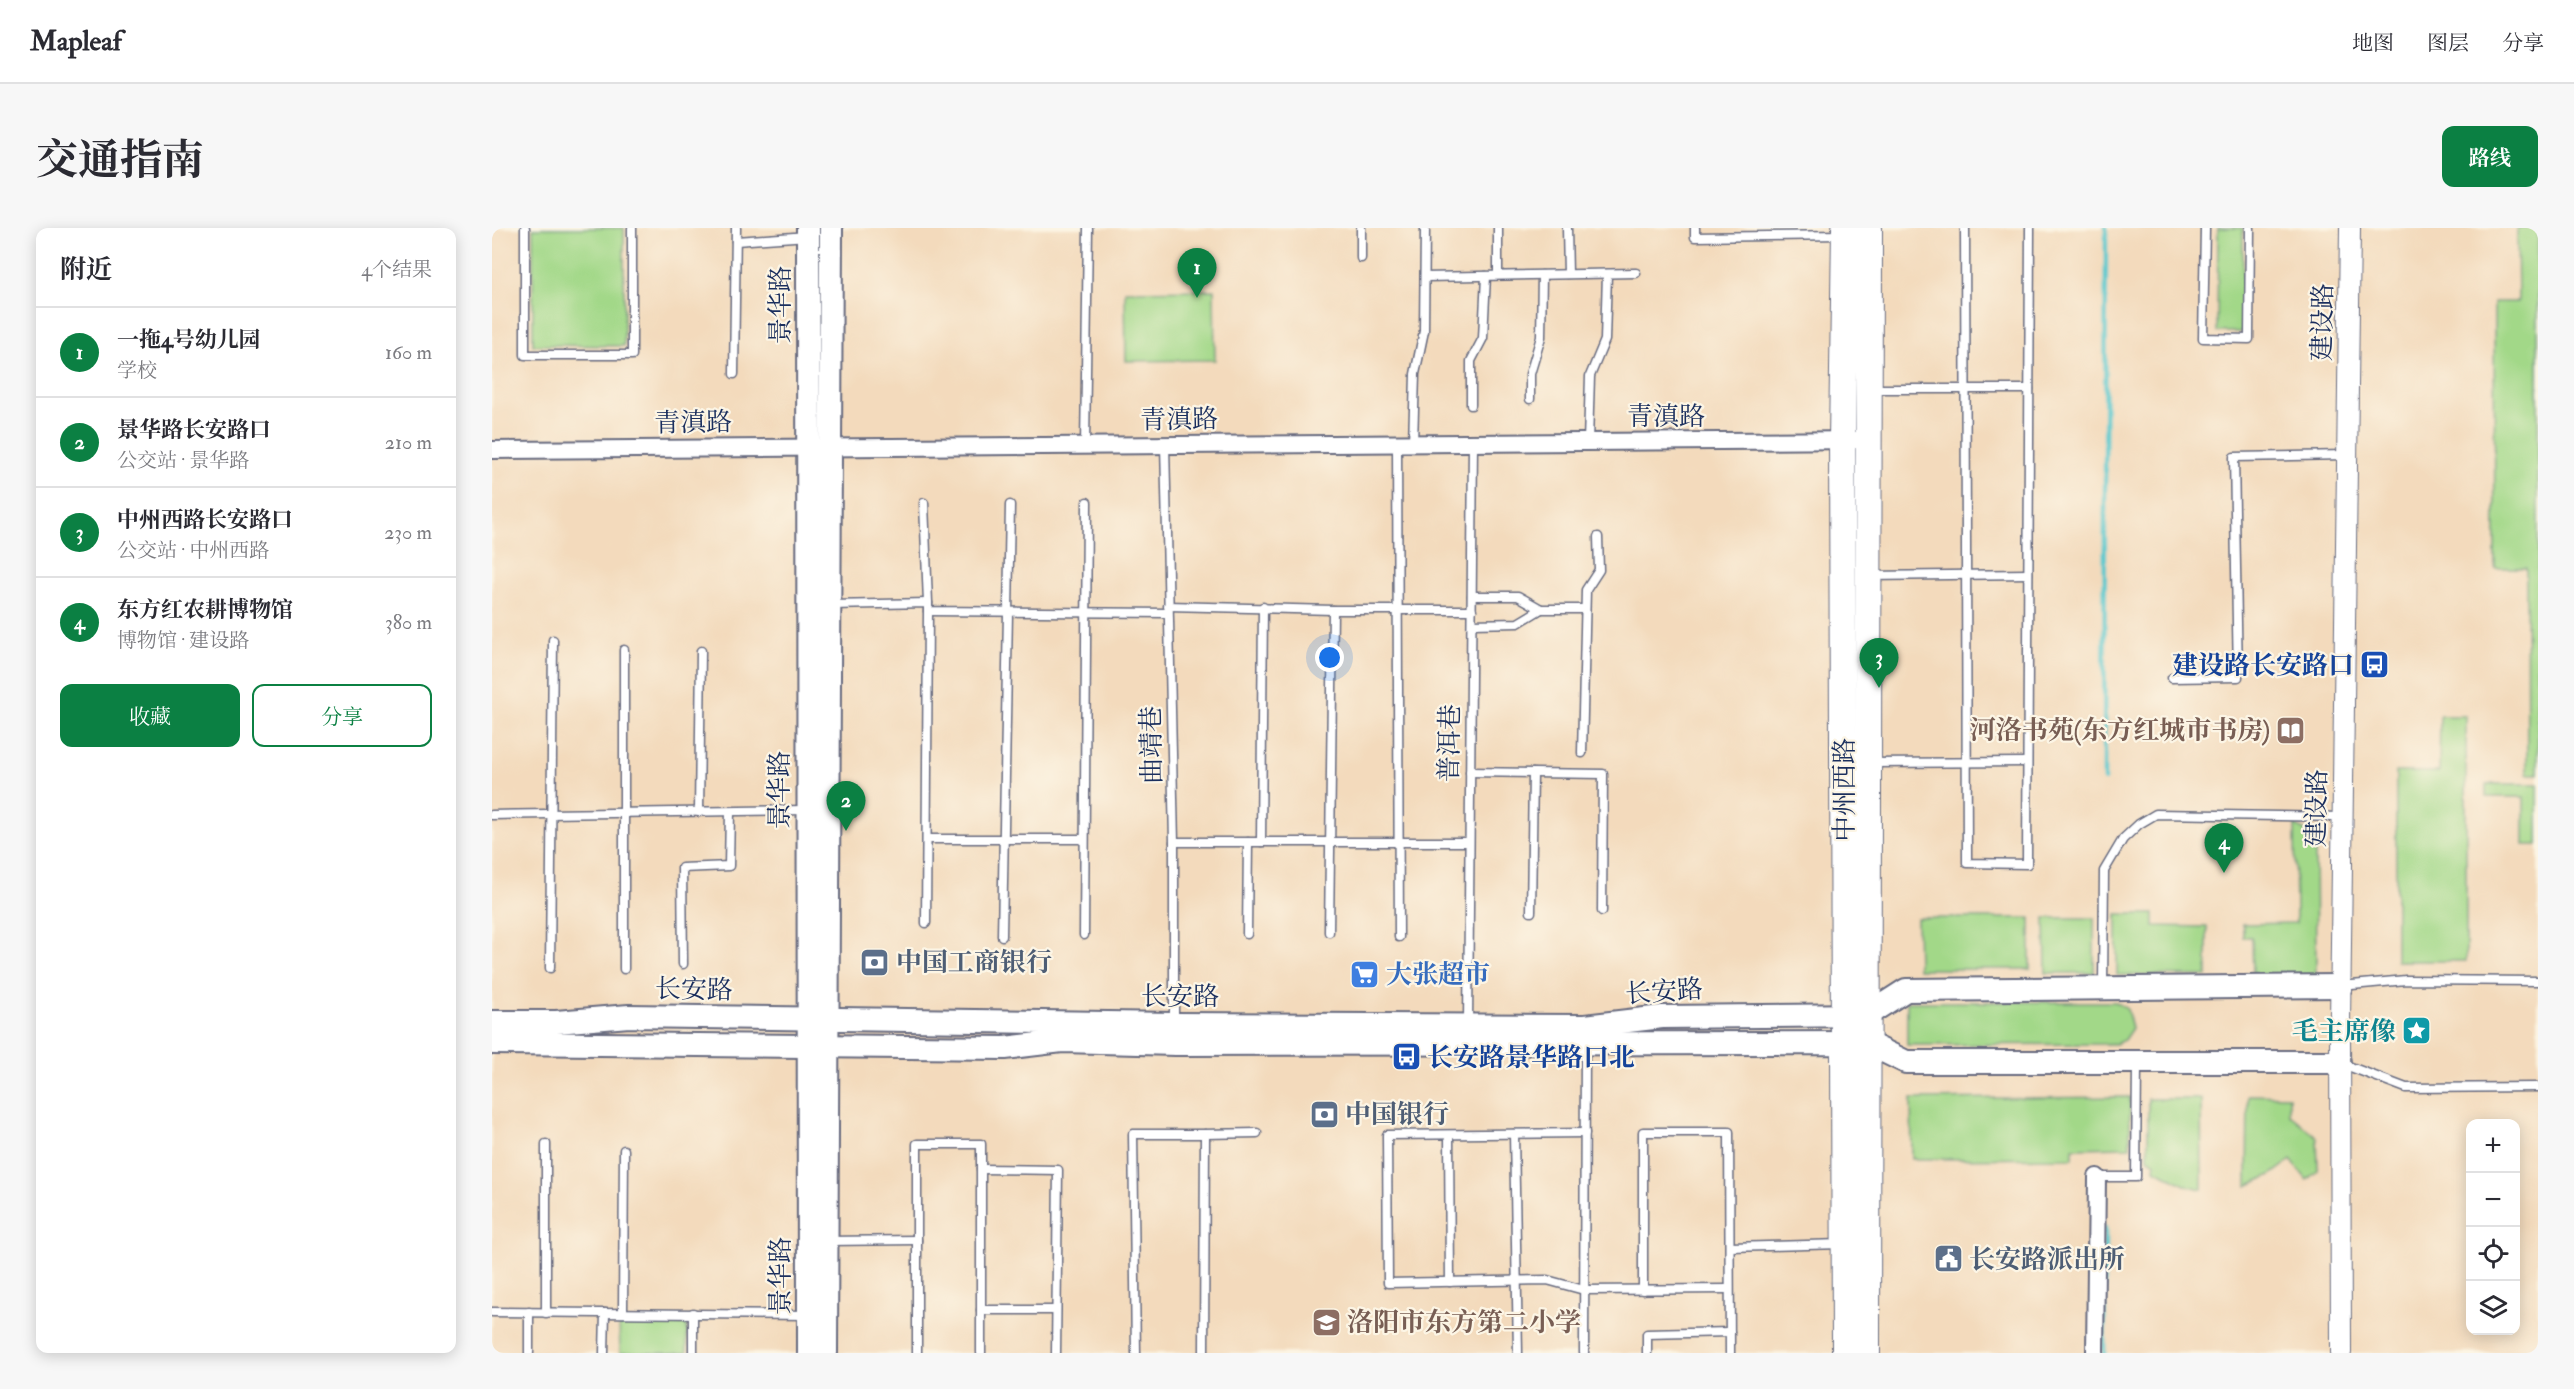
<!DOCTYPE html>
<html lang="zh">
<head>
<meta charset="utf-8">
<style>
  :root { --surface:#fff; --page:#f7f7f7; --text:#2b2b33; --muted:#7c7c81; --line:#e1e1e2; --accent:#0b8043 }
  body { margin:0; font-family:"IM FELL Double Pica","Noto Serif SC",serif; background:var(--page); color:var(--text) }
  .controls { position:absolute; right:18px; bottom:18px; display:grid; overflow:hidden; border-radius:12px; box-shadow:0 3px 15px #0003 }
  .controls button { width:54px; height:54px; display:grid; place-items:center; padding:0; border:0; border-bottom:2px solid var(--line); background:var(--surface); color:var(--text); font:30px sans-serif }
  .you { position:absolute; left:838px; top:430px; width:21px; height:21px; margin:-15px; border:4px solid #fff; border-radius:50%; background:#1a73e8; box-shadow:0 0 0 9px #1a73e833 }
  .badge { display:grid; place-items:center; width:39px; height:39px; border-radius:50%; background:var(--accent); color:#fff; font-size:20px; font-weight:700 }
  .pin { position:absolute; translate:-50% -50px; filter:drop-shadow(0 2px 3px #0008) }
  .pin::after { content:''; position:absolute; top:32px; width:21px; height:18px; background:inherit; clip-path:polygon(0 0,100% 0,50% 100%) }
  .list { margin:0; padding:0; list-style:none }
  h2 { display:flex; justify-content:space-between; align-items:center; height:78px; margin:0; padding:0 24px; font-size:26px }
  h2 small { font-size:20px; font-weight:400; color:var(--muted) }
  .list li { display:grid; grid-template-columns:39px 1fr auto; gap:18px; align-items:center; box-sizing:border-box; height:90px; padding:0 24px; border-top:2px solid var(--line) }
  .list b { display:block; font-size:22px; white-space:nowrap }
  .list p { margin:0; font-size:20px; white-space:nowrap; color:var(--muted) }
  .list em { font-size:20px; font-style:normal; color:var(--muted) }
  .actions { display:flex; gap:12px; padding:18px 24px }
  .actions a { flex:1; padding:14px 0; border:2px solid var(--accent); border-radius:12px; text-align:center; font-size:21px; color:var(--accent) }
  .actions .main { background:var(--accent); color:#fff }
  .icon { flex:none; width:33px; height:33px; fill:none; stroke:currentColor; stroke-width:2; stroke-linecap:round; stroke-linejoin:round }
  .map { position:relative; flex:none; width:2046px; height:1125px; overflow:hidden; border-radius:12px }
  header { display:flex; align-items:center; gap:36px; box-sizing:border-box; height:84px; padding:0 30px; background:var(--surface); border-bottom:2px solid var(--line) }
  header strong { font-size:28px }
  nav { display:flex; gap:33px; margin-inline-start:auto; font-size:21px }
  .intro { display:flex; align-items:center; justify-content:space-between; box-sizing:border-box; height:144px; padding:0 36px }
  h1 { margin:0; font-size:42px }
  .button { padding:15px 27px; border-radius:12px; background:var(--accent); color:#fff; font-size:21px; font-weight:700 }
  main { display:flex; gap:36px; padding:0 36px }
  aside { flex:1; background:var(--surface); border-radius:12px; box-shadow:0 3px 15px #0003 }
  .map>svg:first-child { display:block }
  .green { fill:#a2d888; stroke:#5e8473; stroke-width:1.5 }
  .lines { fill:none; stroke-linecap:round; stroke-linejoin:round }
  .stream { stroke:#5ac8ce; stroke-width:4.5 }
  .service-casing { stroke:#676b7f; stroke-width:11 }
  .minor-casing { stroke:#676b7f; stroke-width:20 }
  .tertiary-casing { stroke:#676b7f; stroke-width:22 }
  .secondary-casing { stroke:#676b7f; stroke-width:26 }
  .primary-casing { stroke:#676b7f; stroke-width:28 }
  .service { stroke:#fff; stroke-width:8 }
  .minor { stroke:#fff; stroke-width:16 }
  .tertiary { stroke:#fff; stroke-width:20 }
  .secondary { stroke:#fff; stroke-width:22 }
  .primary { stroke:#fff; stroke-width:26 }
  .labels { text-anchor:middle; stroke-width:4.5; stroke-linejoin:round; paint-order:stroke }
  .street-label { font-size:26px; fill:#1b2f5e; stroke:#fcf5e5 }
  .transit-label { font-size:26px; font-weight:bold; fill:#164399; stroke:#fcf5e5; text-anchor:end }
  .education-label { font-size:26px; font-weight:bold; fill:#785e54; stroke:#fcf5e5; text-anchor:end }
  .service-label { font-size:26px; font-weight:bold; fill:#4e5e75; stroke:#fcf5e5; text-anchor:start }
  .shop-label { font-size:26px; font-weight:bold; fill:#366cbe; stroke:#fcf5e5; text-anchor:start }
  .culture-label { font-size:26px; font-weight:bold; fill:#0d838f; stroke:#fcf5e5; text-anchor:end }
</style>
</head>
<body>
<header>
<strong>Mapleaf</strong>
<nav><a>地图</a><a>图层</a><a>分享</a></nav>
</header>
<div class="intro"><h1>交通指南</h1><a class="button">路线</a></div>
<main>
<aside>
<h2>附近<small>4个结果</small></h2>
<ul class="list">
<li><span class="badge">1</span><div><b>一拖4号幼儿园</b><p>学校</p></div><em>160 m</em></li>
<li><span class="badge">2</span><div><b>景华路长安路口</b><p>公交站 · 景华路</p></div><em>210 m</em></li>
<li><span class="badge">3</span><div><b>中州西路长安路口</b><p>公交站 · 中州西路</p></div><em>230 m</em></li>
<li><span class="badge">4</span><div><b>东方红农耕博物馆</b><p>博物馆 · 建设路</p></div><em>380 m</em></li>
</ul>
<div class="actions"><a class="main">收藏</a><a>分享</a></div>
</aside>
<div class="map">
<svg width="2046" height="1125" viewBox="0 0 2046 1125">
  <rect width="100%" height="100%" fill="#fcf5e5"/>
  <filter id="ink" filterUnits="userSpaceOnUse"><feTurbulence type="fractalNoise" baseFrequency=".0167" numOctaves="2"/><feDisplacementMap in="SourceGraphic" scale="12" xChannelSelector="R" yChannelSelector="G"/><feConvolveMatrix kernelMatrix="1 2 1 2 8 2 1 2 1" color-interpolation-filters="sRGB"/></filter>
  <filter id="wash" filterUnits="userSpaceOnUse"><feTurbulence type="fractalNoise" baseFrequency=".008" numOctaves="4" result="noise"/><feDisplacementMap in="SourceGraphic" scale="24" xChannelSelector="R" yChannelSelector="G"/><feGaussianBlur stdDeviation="1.35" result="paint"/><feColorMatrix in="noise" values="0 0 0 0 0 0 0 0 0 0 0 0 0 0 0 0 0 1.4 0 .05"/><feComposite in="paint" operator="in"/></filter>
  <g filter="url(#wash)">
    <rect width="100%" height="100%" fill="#f3dabc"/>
    <g class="green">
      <path d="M41,0h91v118l-91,-1z"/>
      <path d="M1726,0h25v104h-26z"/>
      <path d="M2025,0h21v546h-11l-1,-206h-31l-1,-266h24z"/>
      <path d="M722,62l1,70 -89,1 -1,-70z"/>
      <path d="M1948,488h26v245h-70v-189h43z"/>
      <path d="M1994,556h52v61h-14v-48h-38z"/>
      <path d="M1803,597l20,12 1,139 -63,1 -1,-40h-9v-13l53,-1z"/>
      <path d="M1625,686h37v12l53,1v49l-90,-1z"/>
      <path d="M1425,690h113v51h-112z"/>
      <path d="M1553,690h49v55h-48z"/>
      <path d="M1415,774h209l11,7 5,19 -8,12 -9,4 -208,1z"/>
      <path d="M1756,867l41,1v18l28,23 1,33 -11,10 -16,-20 -20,15 -24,11z"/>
      <path d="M1638,869v50l-57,1v10l-161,1 -1,-60z"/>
      <path d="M1656,871h53l1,90 -17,-4 -30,-16v-6l-7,-5z"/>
      <path d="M127,1094l68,1v30h-67z"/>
    </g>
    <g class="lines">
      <g class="stream">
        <path d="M1612,552l2,-552"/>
        <path d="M1612,1125l1,-125"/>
      </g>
    </g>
  </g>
  <g filter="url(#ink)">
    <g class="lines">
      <defs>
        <g id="service">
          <path d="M33,0v127h107v-127"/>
          <path d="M1075,0l1,46"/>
          <path d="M1203,0v9l146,-2"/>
          <path d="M1473,0l2,635 60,1 3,-636"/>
          <path d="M1713,0l-2,110 46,1 1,-111"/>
          <path d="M244,13l72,-5"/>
          <path d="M869,30v-30"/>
          <path d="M1006,47v-47"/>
          <path d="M933,49l211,-4"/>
          <path d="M242,146l2,-146"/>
          <path d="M1379,161h158"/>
          <path d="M1038,171v-25l11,-37 1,-62"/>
          <path d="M979,177v-44l12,-23 3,-62"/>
          <path d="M1096,214l2,-66 15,-36 2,-66"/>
          <path d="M673,216l9,398v181"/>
          <path d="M905,216l2,493"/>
          <path d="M921,216l2,-70 9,-43 1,-103"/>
          <path d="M593,218l3,-218"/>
          <path d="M432,275l4,100"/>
          <path d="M1378,348l158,-2"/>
          <path d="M339,377l97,-2v8l240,2"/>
          <path d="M676,378l165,4h139"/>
          <path d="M1049,381h44"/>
          <path d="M980,396l46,-1 23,-14 -23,-13h-46"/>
          <path d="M1680,450l66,-1 -4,-220 112,-2"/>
          <path d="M1090,525l4,-163 13,-20 -1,-33"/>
          <path d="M1380,535l155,-1"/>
          <path d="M978,544l133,2 -1,137"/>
          <path d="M207,584l2,-161"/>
          <path d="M0,587l314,-5"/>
          <path d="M436,611h156"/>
          <path d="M682,614h295"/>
          <path d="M769,614l2,-235"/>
          <path d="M1039,684l2,-139"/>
          <path d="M434,695l2,-312"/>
          <path d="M837,704l4,-322"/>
          <path d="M755,706l1,-92"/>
          <path d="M592,707l3,-433"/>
          <path d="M510,708l8,-431"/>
          <path d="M191,736l-1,-96 47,-2 1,-54"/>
          <path d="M58,740l3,-328"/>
          <path d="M132,741v-319"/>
          <path d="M1849,758l65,-6 132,1"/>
          <path d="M1611,759l1,-116 19,-32 16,-15 17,-10 187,3"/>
          <path d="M976,797l5,-582"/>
          <path d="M1848,835l66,25 132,-1"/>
          <path d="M1093,905l-198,2 1,148 159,-3 37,10 145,-1"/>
          <path d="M713,906l52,-1"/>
          <path d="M1022,906l4,219"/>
          <path d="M957,907l1,147"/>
          <path d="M489,941l77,1 -2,183"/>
          <path d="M1605,949h39l1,-113"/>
          <path d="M335,1013l90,-1"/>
          <path d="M1238,1019l112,-3"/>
          <path d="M1151,1062v-158h86l1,221"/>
          <path d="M489,1082h75"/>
          <path d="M0,1084l316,3"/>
          <path d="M37,1084v41"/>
          <path d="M54,1085v-169"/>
          <path d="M131,1085l1,-163"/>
          <path d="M112,1125l1,-40"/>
          <path d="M201,1125v-40"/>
          <path d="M425,1125v-209h64v209"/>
          <path d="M644,1125l-3,-219h72l-1,219"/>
          <path d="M1092,1125l1,-309"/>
          <path d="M1155,1125v-19l83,-2"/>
        </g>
        <g id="minor">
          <path d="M0,222l1375,-10"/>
          <path d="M1603,1125l2,-176"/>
        </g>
        <path id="tertiary" d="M1849,1125l-1,-330 10,-795"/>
        <g id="secondary">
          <path d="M316,0l1,1125"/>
          <path d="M0,794h64l73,-6 545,8 411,2 77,-9 205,-2 39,-25 435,-4"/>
          <path d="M0,815l513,5 57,-7 114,3 691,-1 39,19h433"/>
          <path d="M334,1125l5,-1125"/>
        </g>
        <g id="primary">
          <path d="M1353,0l-3,213 3,912"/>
          <path d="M1375,1125l2,-1125"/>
        </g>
      </defs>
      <use href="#service" class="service-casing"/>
      <use href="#minor" class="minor-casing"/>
      <use href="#tertiary" class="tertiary-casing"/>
      <use href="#secondary" class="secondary-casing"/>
      <use href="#primary" class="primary-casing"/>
      <use href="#service" class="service"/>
      <use href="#minor" class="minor"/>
      <use href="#tertiary" class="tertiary"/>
      <use href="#secondary" class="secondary"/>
      <use href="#primary" class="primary"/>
    </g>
  </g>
  <defs>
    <symbol id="bus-square" viewBox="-11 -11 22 22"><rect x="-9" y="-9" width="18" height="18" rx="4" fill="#1a4fb4" stroke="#fcf5e5"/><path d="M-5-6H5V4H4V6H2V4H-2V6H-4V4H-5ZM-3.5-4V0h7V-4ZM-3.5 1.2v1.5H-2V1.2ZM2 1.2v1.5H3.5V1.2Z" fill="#fff"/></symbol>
    <symbol id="library-square" viewBox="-11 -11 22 22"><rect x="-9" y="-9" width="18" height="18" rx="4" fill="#8d6e63" stroke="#fcf5e5"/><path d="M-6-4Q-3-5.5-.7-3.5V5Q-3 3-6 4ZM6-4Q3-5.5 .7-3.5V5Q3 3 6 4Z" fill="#fff"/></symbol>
    <symbol id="bank-square" viewBox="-11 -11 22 22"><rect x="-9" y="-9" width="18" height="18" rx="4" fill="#5c6f8a" stroke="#fcf5e5"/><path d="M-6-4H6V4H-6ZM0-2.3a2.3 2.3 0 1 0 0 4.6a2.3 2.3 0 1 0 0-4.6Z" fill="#fff"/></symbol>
    <symbol id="supermarket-square" viewBox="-11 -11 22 22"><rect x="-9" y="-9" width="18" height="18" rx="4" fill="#3f7fe0" stroke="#fcf5e5"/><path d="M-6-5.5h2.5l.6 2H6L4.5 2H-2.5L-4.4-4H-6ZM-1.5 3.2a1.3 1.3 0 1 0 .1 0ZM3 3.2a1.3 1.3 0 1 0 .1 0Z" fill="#fff"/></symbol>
    <symbol id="sight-square" viewBox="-11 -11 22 22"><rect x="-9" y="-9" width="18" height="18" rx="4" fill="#0f9aa8" stroke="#fcf5e5"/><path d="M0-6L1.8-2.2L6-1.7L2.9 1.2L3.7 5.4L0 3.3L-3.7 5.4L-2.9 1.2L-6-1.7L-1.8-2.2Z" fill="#fff"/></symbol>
    <symbol id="civic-square" viewBox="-11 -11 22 22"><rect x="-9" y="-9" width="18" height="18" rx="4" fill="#5c6f8a" stroke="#fcf5e5"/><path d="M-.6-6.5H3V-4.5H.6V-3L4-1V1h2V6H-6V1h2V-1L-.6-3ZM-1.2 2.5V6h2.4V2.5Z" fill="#fff"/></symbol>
    <symbol id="school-square" viewBox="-11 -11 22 22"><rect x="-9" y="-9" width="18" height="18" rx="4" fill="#8d6e63" stroke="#fcf5e5"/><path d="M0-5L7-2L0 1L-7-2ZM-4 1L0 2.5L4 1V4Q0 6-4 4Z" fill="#fff"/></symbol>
  </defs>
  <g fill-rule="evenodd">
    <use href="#bus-square" x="1866" y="420" width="33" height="33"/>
    <use href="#library-square" x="1782" y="486" width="33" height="33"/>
    <use href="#bank-square" x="366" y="718" width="33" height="33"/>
    <use href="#supermarket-square" x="856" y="730" width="33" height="33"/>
    <use href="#sight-square" x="1908" y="786" width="33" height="33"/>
    <use href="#bus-square" x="898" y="812" width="33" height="33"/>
    <use href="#bank-square" x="816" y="870" width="33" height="33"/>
    <use href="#civic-square" x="1440" y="1014" width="33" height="33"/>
    <use href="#school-square" x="818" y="1078" width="33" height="33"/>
  </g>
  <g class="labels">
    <g class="street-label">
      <text transform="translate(288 77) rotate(-90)" y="9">景华路</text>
      <text transform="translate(1830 94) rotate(-89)" y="9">建设路</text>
      <text x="1174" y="197">青滇路</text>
      <text transform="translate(687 191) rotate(-1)" y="9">青滇路</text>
      <text transform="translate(201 194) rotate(-1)" y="9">青滇路</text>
      <text transform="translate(957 515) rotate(-89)" y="9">普洱巷</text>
      <text transform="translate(659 517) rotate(-91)" y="9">曲靖巷</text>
      <text transform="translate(287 562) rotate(-90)" y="9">景华路</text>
      <text transform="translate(1352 562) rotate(-90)" y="9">中州西路</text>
      <text transform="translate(1824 580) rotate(-89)" y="9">建设路</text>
      <text transform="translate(202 761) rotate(1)" y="9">长安路</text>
      <text transform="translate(1172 763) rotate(-4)" y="9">长安路</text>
      <text x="688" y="777">长安路</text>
      <text transform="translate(288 1048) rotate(-90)" y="9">景华路</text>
    </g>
    <g class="transit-label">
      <text x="1862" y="446">建设路长安路口</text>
      <text x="935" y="838" text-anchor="start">长安路景华路口北</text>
    </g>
    <g class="education-label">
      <text x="1778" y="511">河洛书苑(东方红城市书房)</text>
      <text x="855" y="1103" text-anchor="start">洛阳市东方第二小学</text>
    </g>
    <g class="service-label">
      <text x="404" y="743">中国工商银行</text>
      <text x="853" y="895">中国银行</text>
      <text x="1477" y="1040">长安路派出所</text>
    </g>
    <g class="shop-label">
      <text x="894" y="755">大张超市</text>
    </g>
    <g class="culture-label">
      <text x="1904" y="812">毛主席像</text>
    </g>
  </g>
</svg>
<div class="controls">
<button>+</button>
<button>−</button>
<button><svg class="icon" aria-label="locate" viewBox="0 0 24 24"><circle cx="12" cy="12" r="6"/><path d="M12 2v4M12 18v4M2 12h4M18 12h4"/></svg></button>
<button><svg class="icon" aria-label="layers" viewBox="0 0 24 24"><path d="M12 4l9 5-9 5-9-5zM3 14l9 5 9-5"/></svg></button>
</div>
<div class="you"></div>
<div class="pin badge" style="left:705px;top:70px">1</div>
<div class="pin badge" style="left:354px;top:603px">2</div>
<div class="pin badge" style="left:1387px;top:460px">3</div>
<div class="pin badge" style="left:1732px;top:645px">4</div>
</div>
</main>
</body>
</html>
